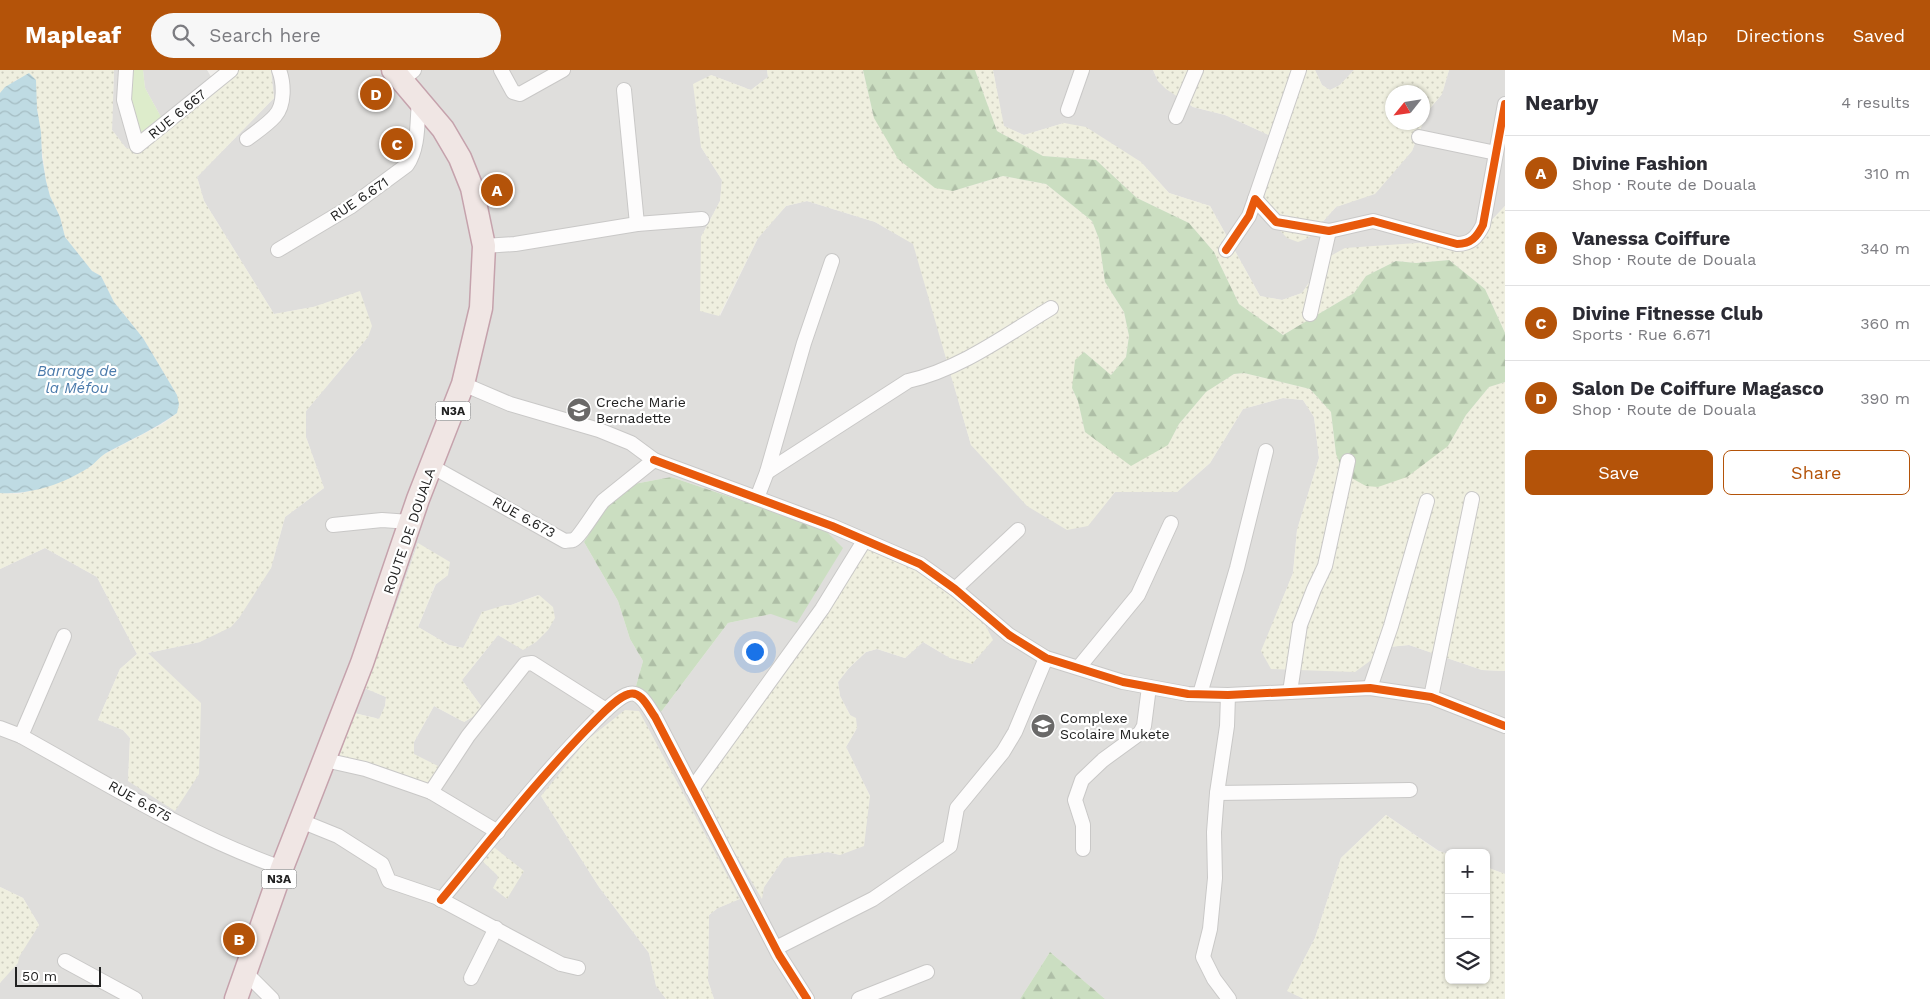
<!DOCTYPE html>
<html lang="en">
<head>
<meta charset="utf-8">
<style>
  :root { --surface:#fff; --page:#f7f7f7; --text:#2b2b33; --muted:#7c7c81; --line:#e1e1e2; --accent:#b45309 }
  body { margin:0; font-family:"Work Sans",sans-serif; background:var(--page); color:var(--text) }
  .controls { position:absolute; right:15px; bottom:15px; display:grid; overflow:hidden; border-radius:8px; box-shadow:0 1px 4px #0004 }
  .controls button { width:45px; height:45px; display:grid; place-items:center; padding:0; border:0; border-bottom:1px solid var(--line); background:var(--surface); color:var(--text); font:25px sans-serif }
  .compass { position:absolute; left:1385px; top:15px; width:45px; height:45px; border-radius:50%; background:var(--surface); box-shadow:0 1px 4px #0004; rotate:240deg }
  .scale { position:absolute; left:15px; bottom:12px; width:86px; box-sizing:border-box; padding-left:5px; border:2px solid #222; border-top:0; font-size:14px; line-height:18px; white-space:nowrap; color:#222; -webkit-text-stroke:4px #fff; paint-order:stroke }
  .you { position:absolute; left:754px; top:581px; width:18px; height:18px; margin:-12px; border:4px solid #fff; border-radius:50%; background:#1a73e8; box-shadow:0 0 0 8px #1a73e833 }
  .badge { display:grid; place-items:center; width:32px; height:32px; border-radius:50%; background:var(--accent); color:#fff; font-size:16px; font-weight:700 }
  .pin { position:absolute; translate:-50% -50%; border:2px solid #fff; box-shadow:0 1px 5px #0006 }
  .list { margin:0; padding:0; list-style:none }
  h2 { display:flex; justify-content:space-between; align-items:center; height:65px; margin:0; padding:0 20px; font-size:21px }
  h2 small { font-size:16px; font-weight:400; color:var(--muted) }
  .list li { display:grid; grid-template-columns:32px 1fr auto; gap:15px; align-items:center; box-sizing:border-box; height:75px; padding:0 20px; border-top:1px solid var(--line) }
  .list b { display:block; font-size:19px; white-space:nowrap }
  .list p { margin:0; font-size:16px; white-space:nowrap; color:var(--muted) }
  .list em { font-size:16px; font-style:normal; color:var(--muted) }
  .actions { display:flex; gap:10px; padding:15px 20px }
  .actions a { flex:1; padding:11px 0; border:1px solid var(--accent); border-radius:8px; text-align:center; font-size:18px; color:var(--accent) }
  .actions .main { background:var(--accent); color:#fff }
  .icon { flex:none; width:28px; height:28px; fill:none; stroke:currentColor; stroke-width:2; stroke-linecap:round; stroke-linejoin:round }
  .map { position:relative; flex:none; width:1505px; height:929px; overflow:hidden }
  header { display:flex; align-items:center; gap:30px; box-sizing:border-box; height:70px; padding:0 25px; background:var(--accent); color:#fff }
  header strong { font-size:24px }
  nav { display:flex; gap:28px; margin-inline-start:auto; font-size:18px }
  .search { width:350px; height:45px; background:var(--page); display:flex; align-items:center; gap:12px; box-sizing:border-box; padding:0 18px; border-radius:28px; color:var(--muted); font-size:19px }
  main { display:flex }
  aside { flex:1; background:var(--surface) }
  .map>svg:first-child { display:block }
  .residential { fill:#dfdedc; fill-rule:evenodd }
  .farmland { fill:url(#farmland-dots); fill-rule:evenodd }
  .grass { fill:#ddeccb }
  .forest { fill:url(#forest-firs) }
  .water { fill:url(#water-waves) }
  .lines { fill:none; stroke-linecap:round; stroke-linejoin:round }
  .minor-casing { stroke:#c9c8c7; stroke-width:16 }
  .trunk-casing { stroke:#c5a2ac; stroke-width:25 }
  .minor { stroke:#fdfcfc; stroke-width:14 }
  .trunk { stroke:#f0e6e4; stroke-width:22 }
  .cycleway-casing { stroke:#fff; stroke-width:11 }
  .cycleway { stroke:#e8590c; stroke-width:8 }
  .labels { text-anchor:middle; stroke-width:4.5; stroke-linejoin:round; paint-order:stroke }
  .shield { fill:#fff; stroke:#646464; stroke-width:1 }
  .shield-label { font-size:12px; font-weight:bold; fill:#222 }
  .street-label { font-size:14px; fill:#222; stroke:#fff }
  .poi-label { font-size:14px; fill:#222; stroke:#fff; text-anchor:start }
  .water-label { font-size:15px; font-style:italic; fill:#4a7aab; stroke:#fff }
</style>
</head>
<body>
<header>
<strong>Mapleaf</strong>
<div class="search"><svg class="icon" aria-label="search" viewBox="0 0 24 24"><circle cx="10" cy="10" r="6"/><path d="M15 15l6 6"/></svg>Search here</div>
<nav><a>Map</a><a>Directions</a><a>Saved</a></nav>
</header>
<main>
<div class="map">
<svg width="1505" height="929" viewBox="0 0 1505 929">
  <defs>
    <pattern id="farmland-dots" width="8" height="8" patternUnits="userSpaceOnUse" patternTransform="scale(1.25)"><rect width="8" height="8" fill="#efefdf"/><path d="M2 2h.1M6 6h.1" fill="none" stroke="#cdcdbf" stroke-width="1.8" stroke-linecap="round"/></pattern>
    <pattern id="forest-firs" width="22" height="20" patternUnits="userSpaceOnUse" patternTransform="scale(1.25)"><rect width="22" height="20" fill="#cbdec1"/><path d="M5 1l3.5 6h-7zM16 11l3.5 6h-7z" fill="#aebea6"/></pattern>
    <pattern id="water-waves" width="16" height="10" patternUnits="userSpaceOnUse" patternTransform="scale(1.25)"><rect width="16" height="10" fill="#bfdbe3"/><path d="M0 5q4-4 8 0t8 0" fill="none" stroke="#a4bcc2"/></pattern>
  </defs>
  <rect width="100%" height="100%" fill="#f0eeeb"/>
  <g class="residential">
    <path d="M114,0h15l32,47 -16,-29 -2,-18h64l6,10 -73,71 -14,-3 -14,-18z"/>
    <path d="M271,0h496l1,7 -17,13 -40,-15 -10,72 21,33 -2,21 -19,36 19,79 38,-78 28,-32 21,-5 68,21 39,22 57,201 117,80 27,-33h62l33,-29 33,-54 40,-11 20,2 11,17 5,41 -22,72 -4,43 -31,78 127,-4 20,-2 73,25 23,1v203l-19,-7v-14h-37v1l-10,-3 -53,-36 -45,43 -26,80 -27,53 16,8h-199l-55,-47 -30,47h-306l-6,-18 1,-66 9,-7 21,-9 -198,-103 58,91 50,66 7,32 10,14h-666v-16l39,-58 -16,-27 -23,-11v-318l45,-21 52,29 40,77 -17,15 -22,51 25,10 7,8 -2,43 20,-128 52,-11 71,-74 14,-51 39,-29 -18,-51v-26l62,-74 -55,-30 -39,7 -70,-113 -7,-24 77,-79zM671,407l152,51 -52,86 -43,9 -67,89 -25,-26 7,-25 -13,-22 -12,-38 -34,-59 50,-58zM418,473l30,32 -12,9 -18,43 31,18 14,3 42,-43h6l27,-10 -19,52 -21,-12 -36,45 22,30 -20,12 -30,-16 -20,36v12l-60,-41 26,6 5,-13 1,-9 -24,-10 31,-73zM974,533l-24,55 -27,-16 -18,16 -28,-9 -11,3 -17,16 -11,14 2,14 17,32 -11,19 24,49 -30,59 -12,-3 -44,6 -20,29 -66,-98 75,-100z"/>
    <path d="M993,0h160l5,11 35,26 32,8 50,23 33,100 28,-31 39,-14 37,-42 15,-39 15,-18 7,-24h56v136l-31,33 -149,20 -23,34 -20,7 -22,-4 -50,-90 -41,-13 -28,-31 -77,-39 -40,12 -21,-9z"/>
    <path d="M1315,0h39l-14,15 -10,5 -8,-5z"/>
  </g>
  <g class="farmland">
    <path d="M0,0h114l-2,60 14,18 14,3 97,-81h34l3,28 -77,79 7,24 70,113 39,-7 47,-16 12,35 -4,11 -62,74v26l18,51 -39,29 -14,51 -32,50 -8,9 -31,15 -52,11 53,50 -2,71 -24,37 -47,-30 2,-43 -7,-8 -25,-10 22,-51 17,-15 -40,-77 -52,-29 -45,21v-76l18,1 24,-6 25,-10 23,-11 13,-12 60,-31 14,-11v-18l-34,-57 -29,-36 -13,-26 -9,-5 -27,-34 -5,-20 -10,-21 -4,-15 -9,-72 -20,-30 -17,14z"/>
    <path d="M767,0h96l11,48 79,73 50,-15 43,8 46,37 7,18 6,43 19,30 5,24 -3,21 -15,18 -27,-23 -12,36 6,13 7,31 83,13 11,-21 27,-32 28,-18 10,-1 66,16 21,23 5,42 112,-8 18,-31 23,-28 16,-5v289l-23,-1 -73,-25 -20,2 -34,25 -84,-3 -10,-18 32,-78 4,-43 22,-72 -5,-41 -11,-17 -20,-2 -40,11 -33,54 -33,29h-62l-27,34 -21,4 -40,-24 -56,-61 -58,-201 -38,-22 -68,-21 -21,5 -28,32 -39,78 -19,-5 1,-74 19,-36 2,-21 -21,-33 -8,-63 18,-9 40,15 17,-13z"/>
    <path d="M975,0h18l11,56 20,9 40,-12 22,4 55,35 28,31 41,13 50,90 22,4 20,-7 23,-34 20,-11 129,-9 31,-33v127l-20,-44 -36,-29 -33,3 -20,-2 -30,15 -12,17 -71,42 -44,-31 -25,-52 -25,-29 -52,-25 -41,-38 -53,-4 -46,-25z"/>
    <path d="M1153,0h162l7,15 8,5 10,-5 14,-15h95l-7,24 -15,18 -15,39 -37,43 -39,13 -28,31 -10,4 -11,-4 -14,-15 -10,-32 12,-53 -50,-23 -32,-8 -27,-18 -8,-8zM1392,22h30v30h-30z"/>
    <path d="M418,473l32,19 -2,13 -13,10 -17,42 31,18 14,3 19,-36 23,-7h6l28,-10 14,12 2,11 -7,12 -12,12 -13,8 -25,-15 -36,45 22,30 -20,12 -30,-16 -20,36v12l26,13 -11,19 -90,-29 15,-44 25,6 6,-13 1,-9 -24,-10 31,-73z"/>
    <path d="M869,478l26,5 79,50 19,37 -21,24 -22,-6 -27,-16 -18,16 -28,-9 -11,3 -17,16 -11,14 2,14 10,19 6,3 1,10 -11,19 24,49 -6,50 -24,9 -12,-3 -44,6 -20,29 -2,12 -64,-109 75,-101z"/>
    <path d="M625,640l14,1 101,188 -22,9 -9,7 -1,66 6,18h-48l-10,-13 -7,-33 -50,-66 -58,-91 46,-56z"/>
    <path d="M1386,745l52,36 11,3v126h37v-113l19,7v125h-201l-17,-8 28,-53 26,-80z"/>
    <path d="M490,774l34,27 -17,28 -14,-11 5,-10 -1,-3 -19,-18z"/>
    <path d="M0,817l23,11 16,27 -20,32 -1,6 -18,20z"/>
  </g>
  <path class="grass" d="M129,0h14l2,18 16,29 -25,19 -8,-26z"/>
  <g class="forest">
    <path d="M863,0h112l22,61 46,25 53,4 41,38 52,25 25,29 25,52 44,31 71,-42 12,-17 30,-15 20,2 33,-3 36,29 20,44v49l-16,5 -23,28 -18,31 -41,31 -29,10 -12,-1 -22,-12 -8,-20 -5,-42 -21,-23 -66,-16 -10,1 -28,18 -27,32 -11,21 -37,21 -46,-34 -7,-31 -6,-13 3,-28 9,-8 27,23 15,-18 3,-21 -5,-24 -19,-30 -6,-43 -7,-18 -46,-37 -43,-8 -50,15 -18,-3 -37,-29 -24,-41z"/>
    <path d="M671,407l152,51 20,20 -46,75 -26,-9 -43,9 -67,89 -25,-26 7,-25 -13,-22 -12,-38 -34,-59 24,-36 26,-22z"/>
    <path d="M1050,882l55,47h-85z"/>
  </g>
  <path class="water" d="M29,3l7,7 1,29 4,23 1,25 4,24 4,15 10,21 5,20 27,34 9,5 13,26 29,36 34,57 2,9 -2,9c-22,16 -47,27 -71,40 -7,4 -11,11 -18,15 -25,16 -58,27 -88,25v-400l5,-6z"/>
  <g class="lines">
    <defs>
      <g id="minor">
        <path d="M126,0l-2,30 13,46 94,-76"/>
        <path d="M501,0l12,22 7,2 43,-24"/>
        <path d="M402,10l12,-10"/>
        <path d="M624,20l13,134"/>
        <path d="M1068,40l14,-40"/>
        <path d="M1176,47l20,-47"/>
        <path d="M1419,67l77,16"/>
        <path d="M247,69c9,-7 20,-14 28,-23 10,-11 9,-33 4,-46"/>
        <path d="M1255,129l44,-129"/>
        <path d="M484,176l31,-2 122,-20 65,-5"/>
        <path d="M278,180l72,-43 57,-42c12,-17 10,-44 12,-64"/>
        <path d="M1226,180l23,-34 6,-17 21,23 53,9 44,-10 84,23c14,0 20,-7 26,-19l22,-121"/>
        <path d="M1310,244l19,-83"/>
        <path d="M654,390l178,66 88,38 35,25 54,46 37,23 77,24 65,12 40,1 142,-7 61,9 74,29"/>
        <path d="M431,396l134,75c3,-1 6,0 8,-1 6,-2 24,-32 30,-39l51,-41 -23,-17 -32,-13 -89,-26 -47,-20"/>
        <path d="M767,402l141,-91c53,-12 98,-46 143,-73"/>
        <path d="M757,428l10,-26 37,-129 28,-82"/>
        <path d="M333,455l49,-5 28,2"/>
        <path d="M955,519l63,-59"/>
        <path d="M1079,597l59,-72 33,-72"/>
        <path d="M1370,618l21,-62 36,-125"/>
        <path d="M1290,622l10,-67 14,-36 11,-23 23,-105"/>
        <path d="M1200,624l37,-126 29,-117"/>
        <path d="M1228,625l-1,31 -10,67 -3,39 1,46 -5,51 -7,28 11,22 15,20"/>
        <path d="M1431,627l41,-198"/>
        <path d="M0,658l21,8c85,47 169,100 261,132"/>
        <path d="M21,666l43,-100"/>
        <path d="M325,690l40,9 66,23 67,40"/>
        <path d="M692,719l130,-180 42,-68"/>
        <path d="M431,722l37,-56 57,-72 7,-1 74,47"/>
        <path d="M1217,723l193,-3"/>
        <path d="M301,751l37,15 44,28 7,17 47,16 125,67 17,4"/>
        <path d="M1083,779v-24l-8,-25 7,-20 21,-20 37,-27 4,-7 5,-39"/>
        <path d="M441,830c49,-59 96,-120 150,-175 8,-8 26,-28 38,-31 12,-4 20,15 26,23l124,238 28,44"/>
        <path d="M776,878l97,-49 77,-53 7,-38 46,-56 12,-20 31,-74"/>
        <path d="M65,891l70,38"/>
        <path d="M245,902l27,27"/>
        <path d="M471,908l25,-50"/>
        <path d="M859,929l68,-27"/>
      </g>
      <path id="trunk" d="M236,929l46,-131 80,-205 56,-164 45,-115 18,-76 3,-62 -12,-58 -12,-30 -17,-29 -50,-59"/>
    </defs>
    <use href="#minor" class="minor-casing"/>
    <use href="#trunk" class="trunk-casing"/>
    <use href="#minor" class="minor"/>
    <use href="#trunk" class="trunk"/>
    <defs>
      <g id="cycleway">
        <path d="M1226,180l23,-34 6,-17 21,23 53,9 44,-10 84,23c14,0 20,-7 26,-19l22,-121"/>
        <path d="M654,390l178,66 88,38 35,25 54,46 37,23 77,24 65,12 40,1 142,-7 61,9 74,29"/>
        <path d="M441,830c49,-59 96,-120 150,-175 8,-8 26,-28 38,-31 12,-4 20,15 26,23l124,238 28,44"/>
      </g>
    </defs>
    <use href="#cycleway" class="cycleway-casing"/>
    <use href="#cycleway" class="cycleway"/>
  </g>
  <defs>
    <symbol id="school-disc" viewBox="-11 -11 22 22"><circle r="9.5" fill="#6a6968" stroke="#fff"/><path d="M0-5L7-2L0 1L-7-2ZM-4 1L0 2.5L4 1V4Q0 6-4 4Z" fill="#fff"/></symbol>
  </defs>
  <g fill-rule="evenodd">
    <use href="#school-disc" x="565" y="326" width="28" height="28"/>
    <use href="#school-disc" x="1029" y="642" width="28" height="28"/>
  </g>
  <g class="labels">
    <g class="shield">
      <rect x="435.5" y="331.5" width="35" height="19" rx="4"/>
      <rect x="261.5" y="799.5" width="35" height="19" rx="4"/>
    </g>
    <g class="shield-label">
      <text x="453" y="345">N3A</text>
      <text x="279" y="813">N3A</text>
    </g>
    <g class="street-label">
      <text transform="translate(177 44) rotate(-39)" y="5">RUE 6.667</text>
      <text transform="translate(359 129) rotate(-34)" y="5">RUE 6.671</text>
      <text transform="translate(524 447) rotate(29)" y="5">RUE 6.673</text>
      <text transform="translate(409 461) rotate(-71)" y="5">ROUTE DE DOUALA</text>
      <text transform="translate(140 731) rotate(29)" y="5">RUE 6.675</text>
    </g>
    <g class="poi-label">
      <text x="596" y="337">Creche Marie<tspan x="596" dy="16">Bernadette</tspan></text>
      <text x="1060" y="653">Complexe<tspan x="1060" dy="16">Scolaire Mukete</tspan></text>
    </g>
    <g class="water-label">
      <text x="77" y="306">Barrage de<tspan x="77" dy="17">la Méfou</tspan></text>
    </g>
  </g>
</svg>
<div class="controls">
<button>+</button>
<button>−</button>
<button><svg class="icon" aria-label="layers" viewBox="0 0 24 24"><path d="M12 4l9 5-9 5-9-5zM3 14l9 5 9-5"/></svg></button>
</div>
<svg class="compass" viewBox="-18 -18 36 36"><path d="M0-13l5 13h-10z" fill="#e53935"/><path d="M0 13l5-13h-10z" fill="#7c7c81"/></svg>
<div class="scale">50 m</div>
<div class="you"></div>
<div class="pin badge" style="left:497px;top:120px">A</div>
<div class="pin badge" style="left:239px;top:869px">B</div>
<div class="pin badge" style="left:397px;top:74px">C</div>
<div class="pin badge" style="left:376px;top:24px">D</div>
</div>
<aside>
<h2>Nearby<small>4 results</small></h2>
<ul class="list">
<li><span class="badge">A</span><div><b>Divine Fashion</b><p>Shop · Route de Douala</p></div><em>310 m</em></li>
<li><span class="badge">B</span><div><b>Vanessa Coiffure</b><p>Shop · Route de Douala</p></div><em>340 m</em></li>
<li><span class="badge">C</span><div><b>Divine Fitnesse Club</b><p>Sports · Rue 6.671</p></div><em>360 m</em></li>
<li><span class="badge">D</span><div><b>Salon De Coiffure Magasco</b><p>Shop · Route de Douala</p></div><em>390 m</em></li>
</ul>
<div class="actions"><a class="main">Save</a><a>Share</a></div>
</aside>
</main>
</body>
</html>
